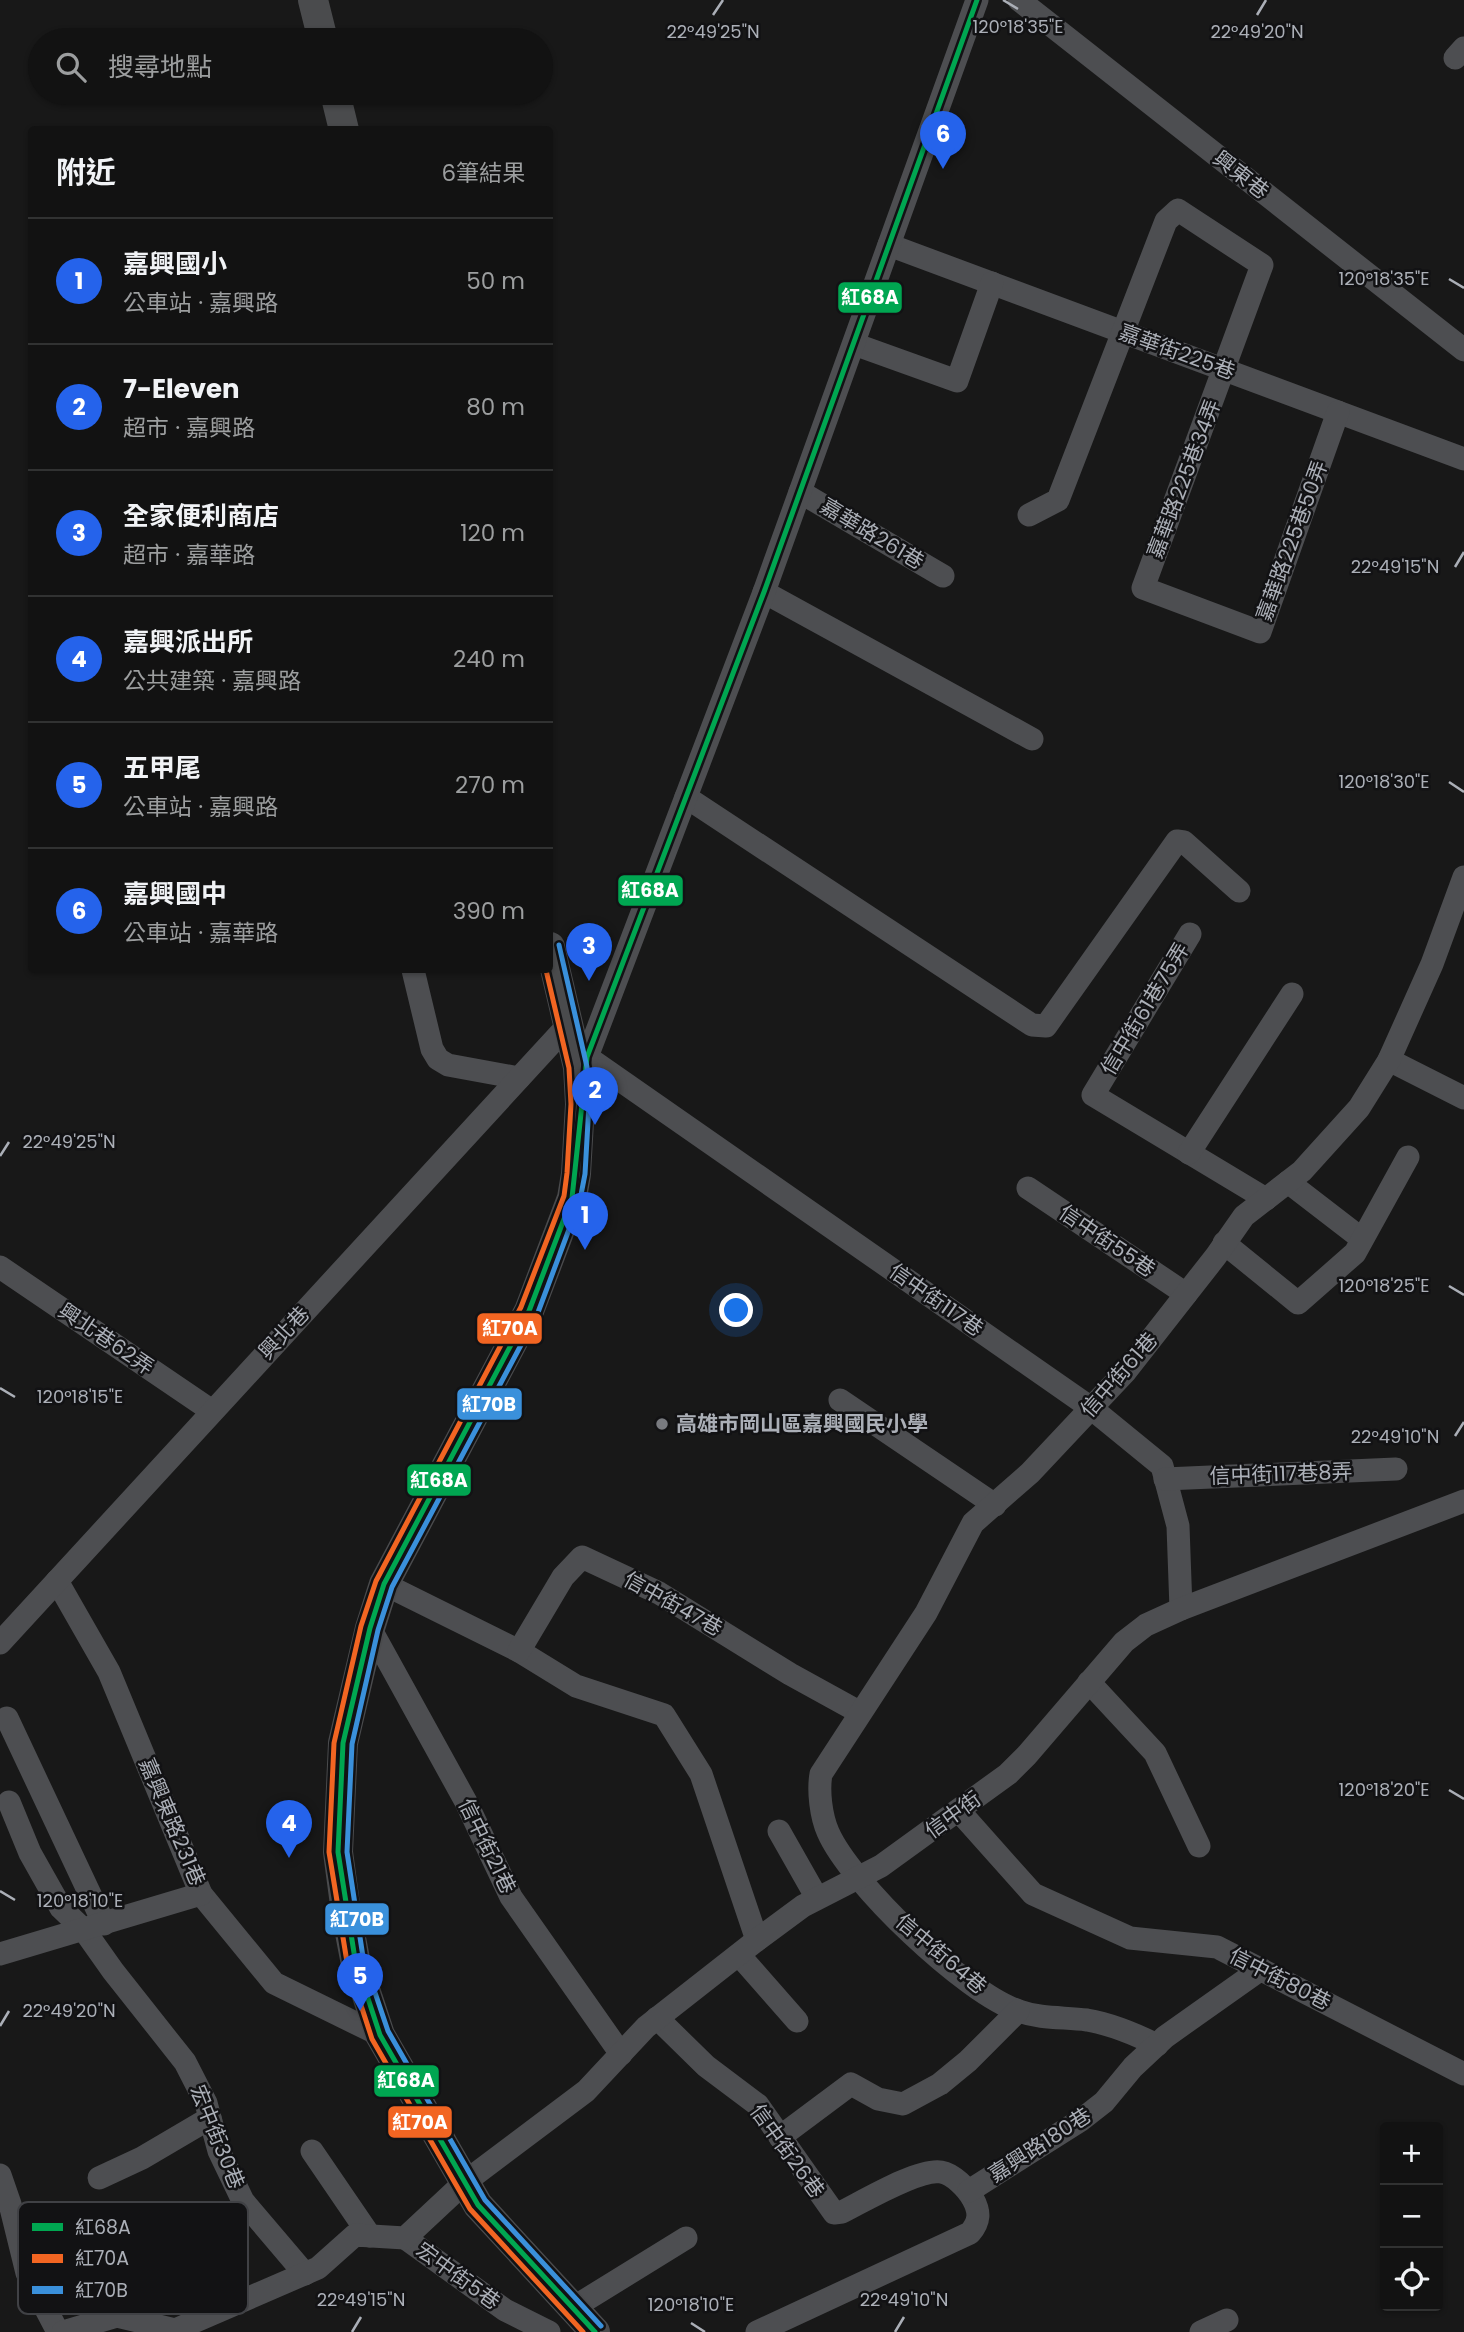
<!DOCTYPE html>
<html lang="zh-TW">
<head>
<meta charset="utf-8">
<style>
  :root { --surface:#121212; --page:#1f2020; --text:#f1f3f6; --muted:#9c9e9f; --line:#313232; --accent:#2563eb }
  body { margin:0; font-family:Poppins,"Noto Sans TC",sans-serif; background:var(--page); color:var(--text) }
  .controls { position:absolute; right:21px; bottom:21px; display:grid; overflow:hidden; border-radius:7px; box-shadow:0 2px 5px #0004 }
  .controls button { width:63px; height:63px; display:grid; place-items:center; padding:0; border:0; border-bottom:2px solid var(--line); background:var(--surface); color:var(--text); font:35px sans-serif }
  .you { position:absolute; left:737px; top:1311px; width:24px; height:24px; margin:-18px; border:5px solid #fff; border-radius:50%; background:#1a73e8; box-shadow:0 0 0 10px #1a73e833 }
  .badge { display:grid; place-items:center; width:46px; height:46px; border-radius:50%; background:var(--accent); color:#fff; font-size:23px; font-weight:700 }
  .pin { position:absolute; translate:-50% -58px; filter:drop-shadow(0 2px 4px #0008) }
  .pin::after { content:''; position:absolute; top:37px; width:24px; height:21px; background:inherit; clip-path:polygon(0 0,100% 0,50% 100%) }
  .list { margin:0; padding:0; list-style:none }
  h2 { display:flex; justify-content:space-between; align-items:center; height:91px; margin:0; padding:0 28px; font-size:30px }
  h2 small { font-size:23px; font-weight:400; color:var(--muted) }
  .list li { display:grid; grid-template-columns:46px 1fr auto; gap:21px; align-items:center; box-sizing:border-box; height:126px; padding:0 28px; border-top:2px solid var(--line) }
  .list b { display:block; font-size:26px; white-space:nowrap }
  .list p { margin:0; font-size:23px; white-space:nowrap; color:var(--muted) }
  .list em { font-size:23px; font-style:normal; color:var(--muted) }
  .icon { flex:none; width:38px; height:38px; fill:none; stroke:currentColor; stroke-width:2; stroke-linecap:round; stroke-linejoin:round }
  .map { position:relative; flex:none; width:1464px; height:2332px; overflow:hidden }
  .search { position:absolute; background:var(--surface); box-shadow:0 2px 5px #0004; left:28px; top:28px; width:525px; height:77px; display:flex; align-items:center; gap:18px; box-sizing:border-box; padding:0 24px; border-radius:38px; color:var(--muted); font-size:26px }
  .panel { position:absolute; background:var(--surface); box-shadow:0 2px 5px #0004; left:28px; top:126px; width:525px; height:847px; border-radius:7px }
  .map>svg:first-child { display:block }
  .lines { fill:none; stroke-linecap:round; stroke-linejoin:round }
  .minor { stroke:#4d4e51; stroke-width:23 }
  .major { stroke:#4a4b4d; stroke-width:30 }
  .bus-1-casing { stroke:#121214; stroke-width:10 }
  .bus-2-casing { stroke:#121214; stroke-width:10 }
  .bus-3-casing { stroke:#121214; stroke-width:10 }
  .bus-1 { stroke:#00a651; stroke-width:5 }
  .bus-2 { stroke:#f26522; stroke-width:5 }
  .bus-3 { stroke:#3a90db; stroke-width:5 }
  .ticks { fill:none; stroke:#abafb7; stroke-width:2.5 }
  .poi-dot { fill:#787a7f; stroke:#121214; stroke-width:2.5 }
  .labels { text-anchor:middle; stroke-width:5; stroke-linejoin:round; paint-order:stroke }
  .street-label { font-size:21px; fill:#abafb7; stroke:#121214 }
  .poi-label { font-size:21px; font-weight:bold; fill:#abafb7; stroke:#121214; text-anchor:start }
  .key { fill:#121214; stroke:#404145; stroke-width:2 }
  .key-label { font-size:19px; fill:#abafb7 }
  .ticks-label { font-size:18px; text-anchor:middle; fill:#abafb7; stroke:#121214; stroke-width:5; stroke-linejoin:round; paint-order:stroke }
  .line-badge { stroke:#121214; stroke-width:2.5 }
  .badge-label { font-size:19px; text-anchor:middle; font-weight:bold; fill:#fff }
</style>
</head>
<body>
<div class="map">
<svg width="1464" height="2332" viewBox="0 0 1464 2332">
  <rect width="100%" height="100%" fill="#181818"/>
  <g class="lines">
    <g class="minor">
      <path d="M1019,0l445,350"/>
      <path d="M1455,58l9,-10"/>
      <path d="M889,245l575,214"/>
      <path d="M854,344l103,37 35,-98"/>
      <path d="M800,492l143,84"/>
      <path d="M1029,515l29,-15 108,-279 12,-11 84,55 -119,323 117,44 78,-220"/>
      <path d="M764,592l268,147"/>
      <path d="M686,797l346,228 14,1 131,-185 7,1 55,49"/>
      <path d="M1190,934l-97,161 173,104"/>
      <path d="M413,970l19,79 6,10 10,6 71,13"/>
      <path d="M587,1057l504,351 71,58 16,60 3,83"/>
      <path d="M1389,1060l75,38"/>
      <path d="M584,1080l3,-23 177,-465 213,-592"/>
      <path d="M1189,1153l103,-159"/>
      <path d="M1288,1182l74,57"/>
      <path d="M1028,1188l158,106"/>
      <path d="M1224,1243l74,60 57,-50 53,-96"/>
      <path d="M0,1267l212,144"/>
      <path d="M840,1400l155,105"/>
      <path d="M1165,1479l231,-10"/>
      <path d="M57,1581l52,91 92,222 73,89 106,52"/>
      <path d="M384,1584l135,67 57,35 88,29 37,59 56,166"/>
      <path d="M370,1628l96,174 45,95 110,157"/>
      <path d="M0,1643l569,-619"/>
      <path d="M519,1651l44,-74 19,-20 77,36 131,81 69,38"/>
      <path d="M1089,1682l66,71 44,93"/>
      <path d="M7,1718l97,206"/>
      <path d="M9,1802l21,51 31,55 23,22 29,41 72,91 21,41 13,48 24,50 62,73"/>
      <path d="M959,1811l74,83 97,44 87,9 247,127"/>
      <path d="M779,1831l38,67"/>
      <path d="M0,1954l201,-60"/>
      <path d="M739,1955l58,66"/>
      <path d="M657,2018l49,48 52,39 76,108 8,-1c22,-11 77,-44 99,-40 12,2 26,16 32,27 7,13 7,22 -3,34l-213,99"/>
      <path d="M1157,2045c-22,-11 -46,-21 -70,-25 -23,-3 -46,-1 -68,-9 -53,-17 -169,-128 -191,-179 -7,-16 -10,-41 -7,-58l105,-161 47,-90 57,-50 96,-102 90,-115 28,-40 58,-45 57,-63 30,-48 43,-96 32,-87"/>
      <path d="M780,2137l71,-53 27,15 25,5 37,-20 28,-23 50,-50"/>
      <path d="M312,2151l58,85"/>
      <path d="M0,2175l10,29 17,69 31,59"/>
      <path d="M99,2178l43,-20 68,-40"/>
      <path d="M969,2191l112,-71 23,-18 29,-35 32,-30 96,-68"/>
      <path d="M405,2238l100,72 44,22"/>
      <path d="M571,2309l115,-71"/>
      <path d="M63,2332l54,-16 58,14 143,-62 37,-33 50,3 60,-56 121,-91 60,-64 111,-87 46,-34 78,-40 127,-92 19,-19 97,-113 22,-17 35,-16 283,-108"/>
      <path d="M1201,2332l26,-12"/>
    </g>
    <g class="major">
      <path d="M313,0l10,40"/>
      <path d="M335,93l9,37"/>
      <path d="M550,947l28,120 2,37 -4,70 -4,24 -43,113 -145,273 -14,44 -27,115 -5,109 8,60 9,47 25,76 98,170 117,127"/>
    </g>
    <defs>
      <path id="bus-1" d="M595,2332l-117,-127 -98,-170 -25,-76 -17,-107 5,-109 27,-115 14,-44 145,-273 43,-113 15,-141 177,-465 213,-592"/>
      <path id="bus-2" d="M546,970l23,98 2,36 -4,69 -3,23 -43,111 -145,274 -15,45 -27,117 -5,109 18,110 25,77 98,170 113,123"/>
      <path id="bus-3" d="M559,945l28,122 2,37 -4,70 -5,26 -43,115 -145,272 -14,43 -26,114 -5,108 16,105 25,74 97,169 116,126"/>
    </defs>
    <use href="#bus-1" class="bus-1-casing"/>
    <use href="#bus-2" class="bus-2-casing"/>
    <use href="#bus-3" class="bus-3-casing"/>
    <use href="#bus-1" class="bus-1"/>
    <use href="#bus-2" class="bus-2"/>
    <use href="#bus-3" class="bus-3"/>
  </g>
  <path class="ticks" d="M1003,0l15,9M713,15l10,-15M1257,15l9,-15M1449,279l15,9M1455,567l9,-15M1449,782l15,10M0,1156l9,-14M1449,1286l15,9M0,1388l15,9M1455,1436l9,-14M1449,1790l15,9M0,1891l15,9M0,2026l9,-15M691,2323l14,9M352,2332l9,-15M895,2332l9,-15"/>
  <circle class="poi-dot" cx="662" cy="1424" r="7"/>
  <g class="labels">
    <g class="street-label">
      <text transform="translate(1241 175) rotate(38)" y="7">興東巷</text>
      <text transform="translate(1177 352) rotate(20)" y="7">嘉華街225巷</text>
      <text transform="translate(1184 479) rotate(-69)" y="7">嘉華路225巷34弄</text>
      <text transform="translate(872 534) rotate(31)" y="7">嘉華路261巷</text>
      <text transform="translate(1292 541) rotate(-70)" y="7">嘉華路225巷50弄</text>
      <text transform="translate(1145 1009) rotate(-59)" y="7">信中街61巷75弄</text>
      <text transform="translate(1107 1241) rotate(34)" y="7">信中街55巷</text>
      <text transform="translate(936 1300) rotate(35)" y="7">信中街117巷</text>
      <text transform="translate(284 1333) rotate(-47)" y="7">興北巷</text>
      <text transform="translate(106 1339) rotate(34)" y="7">興北巷62弄</text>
      <text transform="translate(1119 1375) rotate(-49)" y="7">信中街61巷</text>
      <text transform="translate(1281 1474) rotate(-2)" y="7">信中街117巷8弄</text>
      <text transform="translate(673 1604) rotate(29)" y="7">信中街47巷</text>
      <text transform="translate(953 1815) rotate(-36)" y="7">信中街</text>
      <text transform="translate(172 1822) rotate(67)" y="7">嘉興東路231巷</text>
      <text transform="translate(487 1846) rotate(64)" y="7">信中街21巷</text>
      <text transform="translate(941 1954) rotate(40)" y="7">信中街64巷</text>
      <text transform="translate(1280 1979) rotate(27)" y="7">信中街80巷</text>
      <text transform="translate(217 2137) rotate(68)" y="7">宏中街30巷</text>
      <text transform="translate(1040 2145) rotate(-33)" y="7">嘉興路180巷</text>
      <text transform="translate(787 2151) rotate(54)" y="7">信中街26巷</text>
      <text transform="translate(458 2276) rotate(36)" y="7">宏中街5巷</text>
    </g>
    <g class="poi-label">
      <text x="676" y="1431">高雄市岡山區嘉興國民小學</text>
    </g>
  </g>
  <rect x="18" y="2202" width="230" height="112" rx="10" class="key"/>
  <rect x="32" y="2223" width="31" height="8" fill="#00a651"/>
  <rect x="32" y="2254" width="31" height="9" fill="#f26522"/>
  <rect x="32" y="2286" width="31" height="8" fill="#3a90db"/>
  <g class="key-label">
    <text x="75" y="2234">紅68A</text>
    <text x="75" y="2265">紅70A</text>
    <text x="75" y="2297">紅70B</text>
  </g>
  <g class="ticks-label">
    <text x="1018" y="33">120°18'35"E</text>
    <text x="713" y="38">22°49'25"N</text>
    <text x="1257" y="38">22°49'20"N</text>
    <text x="1384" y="285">120°18'35"E</text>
    <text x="1395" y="573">22°49'15"N</text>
    <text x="1384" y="788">120°18'30"E</text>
    <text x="69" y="1148">22°49'25"N</text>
    <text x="1384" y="1292">120°18'25"E</text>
    <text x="80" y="1403">120°18'15"E</text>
    <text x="1395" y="1443">22°49'10"N</text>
    <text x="1384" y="1796">120°18'20"E</text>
    <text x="80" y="1907">120°18'10"E</text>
    <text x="69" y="2017">22°49'20"N</text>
    <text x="361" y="2306">22°49'15"N</text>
    <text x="904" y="2306">22°49'10"N</text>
    <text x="691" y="2311">120°18'10"E</text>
  </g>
  <g class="line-badge">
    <rect x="837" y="281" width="66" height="33" rx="7" fill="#00a651"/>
    <rect x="617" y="874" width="67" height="33" rx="7" fill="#00a651"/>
    <rect x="476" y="1312" width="67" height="33" rx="7" fill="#f26522"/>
    <rect x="456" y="1387" width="67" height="34" rx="7" fill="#3a90db"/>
    <rect x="406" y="1463" width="66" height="34" rx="7" fill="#00a651"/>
    <rect x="324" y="1902" width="66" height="34" rx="7" fill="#3a90db"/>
    <rect x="373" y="2064" width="67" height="34" rx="7" fill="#00a651"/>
    <rect x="387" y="2105" width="66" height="34" rx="7" fill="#f26522"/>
  </g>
  <g class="badge-label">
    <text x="870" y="304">紅68A</text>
    <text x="650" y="897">紅68A</text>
    <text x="510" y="1335">紅70A</text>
    <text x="489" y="1411">紅70B</text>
    <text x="439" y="1487">紅68A</text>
    <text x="357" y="1926">紅70B</text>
    <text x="406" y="2087">紅68A</text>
    <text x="420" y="2129">紅70A</text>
  </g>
</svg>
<div class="controls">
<button>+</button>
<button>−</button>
<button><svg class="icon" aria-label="locate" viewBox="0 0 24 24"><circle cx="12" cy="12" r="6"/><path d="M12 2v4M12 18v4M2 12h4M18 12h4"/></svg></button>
</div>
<div class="you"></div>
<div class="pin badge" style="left:585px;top:1250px">1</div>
<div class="pin badge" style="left:595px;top:1125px">2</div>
<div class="pin badge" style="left:589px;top:981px">3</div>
<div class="pin badge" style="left:289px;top:1858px">4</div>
<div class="pin badge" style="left:360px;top:2011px">5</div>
<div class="pin badge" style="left:943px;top:169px">6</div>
<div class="search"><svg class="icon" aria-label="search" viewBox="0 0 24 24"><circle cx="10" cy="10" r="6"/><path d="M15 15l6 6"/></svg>搜尋地點</div>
<section class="panel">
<h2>附近<small>6筆結果</small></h2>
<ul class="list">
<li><span class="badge">1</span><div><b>嘉興國小</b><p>公車站 · 嘉興路</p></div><em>50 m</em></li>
<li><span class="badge">2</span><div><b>7-Eleven</b><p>超市 · 嘉興路</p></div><em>80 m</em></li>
<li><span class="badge">3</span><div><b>全家便利商店</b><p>超市 · 嘉華路</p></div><em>120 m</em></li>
<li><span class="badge">4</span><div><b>嘉興派出所</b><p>公共建築 · 嘉興路</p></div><em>240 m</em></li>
<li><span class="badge">5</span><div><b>五甲尾</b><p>公車站 · 嘉興路</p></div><em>270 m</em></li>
<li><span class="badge">6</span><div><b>嘉興國中</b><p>公車站 · 嘉華路</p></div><em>390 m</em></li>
</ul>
</section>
</div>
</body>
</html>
